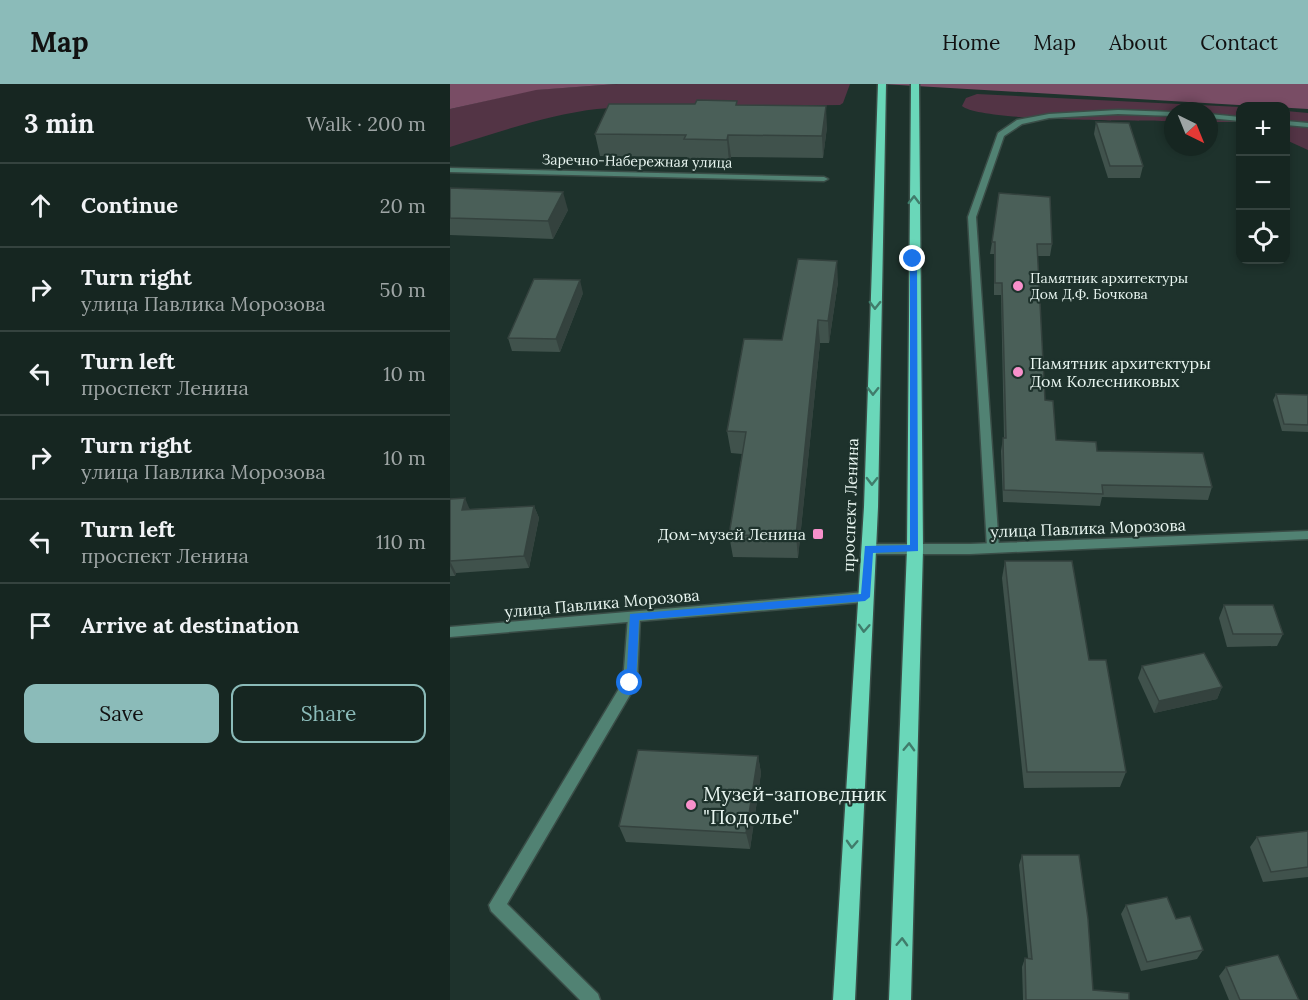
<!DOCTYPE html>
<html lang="en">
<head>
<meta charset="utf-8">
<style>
  :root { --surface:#162621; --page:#23322e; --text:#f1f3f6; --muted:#9ea5a5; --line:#35433f; --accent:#8bbbb9 }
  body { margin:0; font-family:Lora,serif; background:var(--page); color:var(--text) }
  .controls { position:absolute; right:18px; top:18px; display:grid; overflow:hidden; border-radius:12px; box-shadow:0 3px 9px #0003 }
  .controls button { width:54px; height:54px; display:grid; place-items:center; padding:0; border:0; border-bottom:2px solid var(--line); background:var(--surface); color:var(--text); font:30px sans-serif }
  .compass { position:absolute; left:714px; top:18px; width:54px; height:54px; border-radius:50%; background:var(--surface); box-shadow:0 3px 9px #0003; rotate:137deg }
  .stop { position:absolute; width:18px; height:18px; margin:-14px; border:4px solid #1a73e8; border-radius:50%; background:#fff }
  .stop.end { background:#1a73e8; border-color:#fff; box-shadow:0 2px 6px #0008 }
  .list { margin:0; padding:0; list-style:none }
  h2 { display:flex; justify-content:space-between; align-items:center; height:78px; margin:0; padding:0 24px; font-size:26px }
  h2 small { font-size:20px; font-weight:400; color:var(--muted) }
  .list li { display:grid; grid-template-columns:39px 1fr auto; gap:18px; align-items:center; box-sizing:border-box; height:84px; padding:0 24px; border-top:2px solid var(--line) }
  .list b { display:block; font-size:22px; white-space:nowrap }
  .list p { margin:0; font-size:20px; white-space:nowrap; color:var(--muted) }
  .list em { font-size:20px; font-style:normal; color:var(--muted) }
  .actions { display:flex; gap:12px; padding:18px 24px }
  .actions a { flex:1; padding:14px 0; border:2px solid var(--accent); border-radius:12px; text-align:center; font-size:21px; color:var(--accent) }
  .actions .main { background:var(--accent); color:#111 }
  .icon { flex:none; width:33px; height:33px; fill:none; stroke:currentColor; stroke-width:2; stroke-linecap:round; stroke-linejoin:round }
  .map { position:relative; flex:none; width:858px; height:916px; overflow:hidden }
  header { display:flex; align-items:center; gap:36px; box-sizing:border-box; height:84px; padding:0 30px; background:var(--accent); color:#111 }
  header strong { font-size:28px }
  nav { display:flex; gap:33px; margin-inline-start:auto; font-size:21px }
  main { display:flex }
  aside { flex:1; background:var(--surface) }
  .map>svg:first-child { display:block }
  .green { fill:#533445 }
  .water { fill:#794d65 }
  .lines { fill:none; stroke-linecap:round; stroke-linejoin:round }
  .service-casing { stroke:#3a4d47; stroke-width:3 }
  .minor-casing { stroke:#3a4d47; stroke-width:3 }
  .tertiary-casing { stroke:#3a4d47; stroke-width:3 }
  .primary-casing { stroke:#3a4d47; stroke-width:3 }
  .service { fill:#518273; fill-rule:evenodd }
  .minor { fill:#518273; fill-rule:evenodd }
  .tertiary { fill:#518273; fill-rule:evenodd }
  .primary { fill:#6ad7b9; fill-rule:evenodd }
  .wall { fill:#40524c }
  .shaded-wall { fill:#34423e }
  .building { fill:#4a5f58; stroke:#34423e; stroke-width:1.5 }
  .oneway { stroke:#407c6b }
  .route { fill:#1a73e8 }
  .poi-dot { fill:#f890cb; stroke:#1e322c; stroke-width:2 }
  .labels { text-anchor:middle; stroke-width:4.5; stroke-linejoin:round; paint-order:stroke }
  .far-street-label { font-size:14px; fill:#e8f5f0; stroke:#1e322c }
  .far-poi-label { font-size:14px; fill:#e8f5f0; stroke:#1e322c; text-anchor:start }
  .poi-label { font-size:16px; fill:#e8f5f0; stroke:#1e322c; text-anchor:start }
  .street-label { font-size:16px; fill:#e8f5f0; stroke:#1e322c }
  .near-poi-label { font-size:20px; fill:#e8f5f0; stroke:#1e322c; text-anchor:start }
</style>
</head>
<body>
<header>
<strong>Map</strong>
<nav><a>Home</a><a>Map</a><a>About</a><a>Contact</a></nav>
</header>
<main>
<aside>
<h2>3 min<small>Walk · 200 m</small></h2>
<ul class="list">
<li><svg class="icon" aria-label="ahead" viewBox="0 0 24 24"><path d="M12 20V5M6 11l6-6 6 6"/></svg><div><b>Continue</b></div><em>20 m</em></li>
<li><svg class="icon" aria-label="right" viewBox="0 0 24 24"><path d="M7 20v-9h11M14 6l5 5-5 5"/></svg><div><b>Turn right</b><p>улица Павлика Морозова</p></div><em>50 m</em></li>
<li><svg class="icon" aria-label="left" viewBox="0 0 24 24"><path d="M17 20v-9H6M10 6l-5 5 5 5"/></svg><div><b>Turn left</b><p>проспект Ленина</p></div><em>10 m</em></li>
<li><svg class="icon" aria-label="right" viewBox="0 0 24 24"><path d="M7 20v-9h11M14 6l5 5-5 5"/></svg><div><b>Turn right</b><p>улица Павлика Морозова</p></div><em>10 m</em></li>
<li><svg class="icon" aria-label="left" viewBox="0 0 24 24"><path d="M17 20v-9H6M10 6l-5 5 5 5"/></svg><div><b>Turn left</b><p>проспект Ленина</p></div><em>110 m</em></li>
<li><svg class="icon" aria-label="arrive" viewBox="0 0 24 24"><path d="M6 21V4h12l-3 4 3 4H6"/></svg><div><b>Arrive at destination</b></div></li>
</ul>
<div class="actions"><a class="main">Save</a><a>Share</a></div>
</aside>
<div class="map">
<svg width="858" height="916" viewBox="0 0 858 916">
  <rect width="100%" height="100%" fill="#1e322c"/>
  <g class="green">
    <path d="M168,0h232l-7,19 -3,2c-81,2 -163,-4 -243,4 -46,5 -102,24 -147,38v-38l83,-19z"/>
    <path d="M527,10l263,13v15h-31v-11h-36v10c-34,-1 -192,1 -211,-15l4,-8z"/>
    <path d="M836,27l22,2v37l-22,-10z"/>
  </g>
  <g class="water">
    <path d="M0,0h167l-81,6 -86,19z"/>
    <path d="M432,0h426v25z"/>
  </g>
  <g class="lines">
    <defs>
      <g id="service">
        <path d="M0,84l374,9 4,2 -4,2 -374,-9z"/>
        <path d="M184,528l5,1 1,4 -3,66 -130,221 91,90 2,6h-20l-89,-89 -2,-6 134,-223 5,-65 1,-4z"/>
      </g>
      <g id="minor">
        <path d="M668,26l55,2v4l-55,-2 -69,4 -27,6 -18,12 -28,81 23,331 -2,3h-8l-2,-3 -19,-331 30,-84 19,-13 32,-6z"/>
        <path d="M759,30l31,3v4l-31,-3z"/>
        <path d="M836,37l22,2v4l-22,-2z"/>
        <path d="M415,508l4,1 2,4 -2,4 -4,1 -415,35v-10z"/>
      </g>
      <path id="tertiary" d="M858,447v8l-338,15h-101l-4,-2 -2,-3 2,-3 4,-2h101z"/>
      <g id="primary">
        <path d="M428,0h8l-8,423 -23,493h-22l31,-493z"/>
        <path d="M461,0h8l4,465 -12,451h-22l18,-451z"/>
      </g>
    </defs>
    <use href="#service" class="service-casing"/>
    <use href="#minor" class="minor-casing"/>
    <use href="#tertiary" class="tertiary-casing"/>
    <use href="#primary" class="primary-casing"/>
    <use href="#service" class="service"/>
    <use href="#minor" class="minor"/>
    <use href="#tertiary" class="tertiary"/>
    <use href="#primary" class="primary"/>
  </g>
  <g class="wall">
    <path d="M287,21l90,22 -4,31 -92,-1 -2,5 -41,-1 -1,-4 -87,-1 -5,-22z"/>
    <path d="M646,38l47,44 -3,12h-32l-14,-44z"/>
    <path d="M0,104l118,22 -15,29 -103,-4z"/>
    <path d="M542,158l60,2 -2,12h-13l8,144 11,40 41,11 115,36 -4,13 -106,-3 -2,9 -97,-4 -2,-51 2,-13h1l-3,-143h-7v-41h-4z"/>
    <path d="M388,198l-9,61h-9l-22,215 -65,-1 -4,-22 13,-81 -11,-1 -4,-22 55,-91z"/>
    <path d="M133,209l-23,59 -48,-1 -4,-13z"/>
    <path d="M826,310l32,1v37l-26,-1 -9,-31z"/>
    <path d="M0,415l20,10 64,-3 5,12 -10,50 -73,5 -1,3h-5z"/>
    <path d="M555,477l84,99 37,112 -6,15 -96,1 -22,-210z"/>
    <path d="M774,521l59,29 -6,12 -50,1 -8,-29z"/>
    <path d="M692,582l80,21 -5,12 -63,14 -16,-35z"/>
    <path d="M308,672l3,17 -11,76 -124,-7 -7,-16z"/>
    <path d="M858,747v46l-45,5 -13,-35 7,-10z"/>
    <path d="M572,771l71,135 36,10h-106l-1,-33 3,-9h3l-9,-93z"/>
    <path d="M676,821l50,14 27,31 -6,9 -56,12 -20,-57z"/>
    <path d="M776,883l73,33h-70l-10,-24z"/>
  </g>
  <g class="shaded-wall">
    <path d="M376,22l1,21 -4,31 -1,-22z"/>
    <path d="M278,51l3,22 -2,5 -2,-22z"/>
    <path d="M113,108l5,18 -15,29 -5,-18z"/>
    <path d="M387,177l1,21 -9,61 -1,-22z"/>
    <path d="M130,196l3,13 -23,59 -4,-13z"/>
    <path d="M368,236l2,23 -22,215 -2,-22z"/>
    <path d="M15,414l5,12h-8z"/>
    <path d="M84,422l5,12 -10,50 -5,-12z"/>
    <path d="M0,477l6,12 -1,3 -5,-10z"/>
    <path d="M772,603l-5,12 -63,14 5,-12z"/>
    <path d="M308,672l3,17 -11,76 -4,-16z"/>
  </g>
  <g class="building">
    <path d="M247,16l40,1 -1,4 90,1 -4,30 -94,-1 -1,5 -43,-1 2,-4 -91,-1 14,-30h86z"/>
    <path d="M646,38l33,1 14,43h-33z"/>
    <path d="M0,104l113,4 -15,29 -98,-3z"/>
    <path d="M549,109l51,4 2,47h-15l8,156 8,1 3,39 40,2 1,9 106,2 9,34 -110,-2 1,9 -99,-4 -1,-52h3l-4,-155h-7v-41h-3z"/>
    <path d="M348,175l39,2 -9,60 -10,-1 -22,216 -67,-1 17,-103 -19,-1 17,-92 38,1z"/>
    <path d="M84,195l46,1 -24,59 -48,-1z"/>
    <path d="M826,310l32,1v30l-24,-1z"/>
    <path d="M15,414l-3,12 72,-4 -10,50 -74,5v-62z"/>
    <path d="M555,477h67l17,99h17l20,112h-99z"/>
    <path d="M774,521h49l10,29h-50z"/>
    <path d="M754,569l18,34 -63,14 -17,-35z"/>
    <path d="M188,666l120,6 -12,77 -127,-7z"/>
    <path d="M858,747v36l-37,5 -14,-35z"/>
    <path d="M572,771h57l9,64 5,71 36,3v7h-103l-1,-42 7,1z"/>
    <path d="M717,813l9,22 14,-3 13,34 -56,12 -21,-57z"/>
    <path d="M828,871l21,45h-59l-14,-33z"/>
  </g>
  <defs><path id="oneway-chevron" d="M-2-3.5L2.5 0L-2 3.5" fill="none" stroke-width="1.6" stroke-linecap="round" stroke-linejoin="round" transform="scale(1.5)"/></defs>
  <g class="oneway">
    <use href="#oneway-chevron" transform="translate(464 116) rotate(-89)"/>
    <use href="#oneway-chevron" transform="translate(425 221) rotate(91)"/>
    <use href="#oneway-chevron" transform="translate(423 307) rotate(91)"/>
    <use href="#oneway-chevron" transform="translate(422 397) rotate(91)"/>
    <use href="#oneway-chevron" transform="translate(414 544) rotate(93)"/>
    <use href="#oneway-chevron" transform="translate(459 663) rotate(-88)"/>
    <use href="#oneway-chevron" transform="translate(402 760) rotate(93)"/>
    <use href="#oneway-chevron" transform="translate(452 858) rotate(-88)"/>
  </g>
  <path class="route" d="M463,173l4,2 1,292 -45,2 -3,44 -5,4 -226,19 -3,63 -6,5 -4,-1 4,-73 231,-20 4,-48 45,-1v-286z"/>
  <g class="poi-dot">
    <circle cx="568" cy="202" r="6"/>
    <circle cx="568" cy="288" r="6"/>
    <rect x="362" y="444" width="12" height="12" rx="3"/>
    <circle cx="241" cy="721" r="6"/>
  </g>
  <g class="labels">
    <g class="far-street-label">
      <text transform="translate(187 77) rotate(1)" y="5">Заречно-Набережная улица</text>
    </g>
    <g class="far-poi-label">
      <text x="580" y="199">Памятник архитектуры<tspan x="580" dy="16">Дом Д.Ф. Бочкова</tspan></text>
    </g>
    <g class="poi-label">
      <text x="580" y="285">Памятник архитектуры<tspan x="580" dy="18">Дом Колесниковых</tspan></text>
      <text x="356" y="456" text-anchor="end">Дом-музей Ленина</text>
    </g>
    <g class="street-label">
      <text transform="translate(400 421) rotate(-88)" y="6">проспект Ленина</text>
      <text transform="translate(638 444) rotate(-2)" y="6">улица Павлика Морозова</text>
      <text transform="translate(152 519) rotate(-5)" y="6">улица Павлика Морозова</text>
    </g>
    <g class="near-poi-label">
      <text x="253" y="717">Музей-заповедник<tspan x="253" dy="23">"Подолье"</tspan></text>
    </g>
  </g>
</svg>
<div class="controls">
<button>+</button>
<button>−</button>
<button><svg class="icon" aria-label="locate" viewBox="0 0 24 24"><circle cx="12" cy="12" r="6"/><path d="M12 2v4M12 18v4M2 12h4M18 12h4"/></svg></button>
</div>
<svg class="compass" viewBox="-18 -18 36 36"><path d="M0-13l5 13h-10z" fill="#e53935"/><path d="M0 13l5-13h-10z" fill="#9ea5a5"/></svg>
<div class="stop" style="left:180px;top:599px"></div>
<div class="stop end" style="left:463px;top:175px"></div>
</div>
</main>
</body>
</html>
